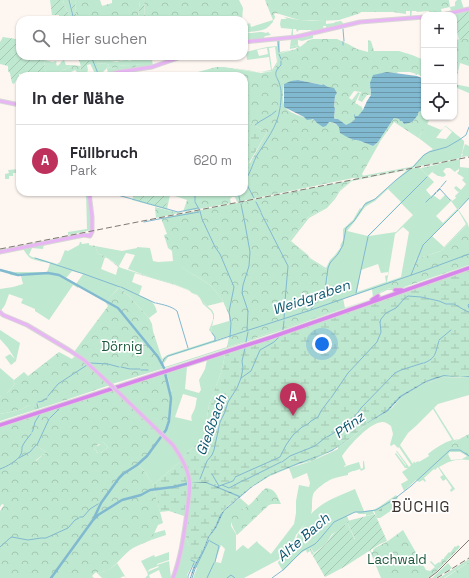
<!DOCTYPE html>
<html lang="de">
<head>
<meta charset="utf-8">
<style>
  :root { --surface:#fff; --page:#f7f7f7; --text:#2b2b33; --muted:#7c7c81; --line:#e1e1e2; --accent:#bf315d }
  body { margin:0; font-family:"Space Grotesk",sans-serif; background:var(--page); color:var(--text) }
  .controls { position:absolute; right:12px; top:12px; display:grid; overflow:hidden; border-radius:8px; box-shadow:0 1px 3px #0004 }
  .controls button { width:36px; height:36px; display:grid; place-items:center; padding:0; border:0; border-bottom:1px solid var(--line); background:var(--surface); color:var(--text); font:20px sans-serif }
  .you { position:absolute; left:322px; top:344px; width:14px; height:14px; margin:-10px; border:3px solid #fff; border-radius:50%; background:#1a73e8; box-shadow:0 0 0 6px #1a73e833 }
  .badge { display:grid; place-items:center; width:26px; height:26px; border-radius:50%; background:var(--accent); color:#fff; font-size:13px; font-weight:700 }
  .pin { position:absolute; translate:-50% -33px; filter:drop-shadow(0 1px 2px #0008) }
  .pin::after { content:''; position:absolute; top:21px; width:14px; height:12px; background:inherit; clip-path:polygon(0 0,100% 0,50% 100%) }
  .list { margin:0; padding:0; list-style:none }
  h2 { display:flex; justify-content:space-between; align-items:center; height:52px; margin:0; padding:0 16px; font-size:17px }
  h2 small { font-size:13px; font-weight:400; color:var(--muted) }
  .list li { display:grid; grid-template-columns:26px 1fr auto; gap:12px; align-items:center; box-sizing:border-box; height:72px; padding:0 16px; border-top:1px solid var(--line) }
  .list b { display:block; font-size:15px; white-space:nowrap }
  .list p { margin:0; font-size:13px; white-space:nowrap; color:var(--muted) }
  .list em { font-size:13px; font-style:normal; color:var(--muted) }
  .icon { flex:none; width:22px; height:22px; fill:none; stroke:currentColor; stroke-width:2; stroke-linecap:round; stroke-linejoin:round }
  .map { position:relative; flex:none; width:469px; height:578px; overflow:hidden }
  .search { position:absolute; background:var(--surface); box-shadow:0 1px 3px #0004; left:16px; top:16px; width:232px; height:44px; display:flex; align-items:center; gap:10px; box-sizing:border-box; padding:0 14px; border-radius:12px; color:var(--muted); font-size:15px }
  .panel { position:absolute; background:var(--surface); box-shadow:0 1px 3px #0004; left:16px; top:72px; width:232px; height:124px; border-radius:12px }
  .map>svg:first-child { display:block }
  .green { fill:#bfe8d0; fill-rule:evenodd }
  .forest { fill:url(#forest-crowns); fill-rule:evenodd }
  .wetland { fill:url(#wetland-marsh) }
  .cemetery { fill:url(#cemetery-stones) }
  .garden { fill:url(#garden-furrows) }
  .water { fill:url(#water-rules) }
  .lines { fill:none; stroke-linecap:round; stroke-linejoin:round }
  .stream { stroke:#81b9d0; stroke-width:1 }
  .river { stroke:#81b9d0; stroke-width:2.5 }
  .major-casing { stroke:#d7d6d5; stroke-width:5 }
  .highway-casing { stroke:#d7d6d5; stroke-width:5.5 }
  .major { stroke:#e8b6f4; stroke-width:3 }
  .highway { stroke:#d986ec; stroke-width:3.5 }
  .tram { stroke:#807873; stroke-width:1 }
  .rail { stroke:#807873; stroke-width:1; stroke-dasharray:6 3; stroke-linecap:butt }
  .major-bridge-casing { stroke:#d7d6d5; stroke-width:5; stroke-linecap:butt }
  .major-bridge { stroke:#e8b6f4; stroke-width:3 }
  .labels { text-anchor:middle; stroke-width:3.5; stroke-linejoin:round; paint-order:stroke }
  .park-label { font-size:13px; fill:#1b573b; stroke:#fff }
  .water-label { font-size:14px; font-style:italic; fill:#0c576f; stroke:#fff }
  .quarter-label { font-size:15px; letter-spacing:1px; fill:#39322d; stroke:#fff }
</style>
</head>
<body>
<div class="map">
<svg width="469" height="578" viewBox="0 0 469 578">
  <defs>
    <pattern id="forest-crowns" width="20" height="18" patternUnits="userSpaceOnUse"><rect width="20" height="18" fill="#bfe8d0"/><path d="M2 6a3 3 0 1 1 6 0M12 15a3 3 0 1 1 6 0" fill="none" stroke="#a5c7b3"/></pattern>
    <pattern id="wetland-marsh" width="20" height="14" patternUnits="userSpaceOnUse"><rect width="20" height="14" fill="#bfe8d0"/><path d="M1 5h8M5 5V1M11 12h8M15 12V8" fill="none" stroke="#a5c7b3"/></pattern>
    <pattern id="cemetery-stones" width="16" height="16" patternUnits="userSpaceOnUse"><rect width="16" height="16" fill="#bfe8d0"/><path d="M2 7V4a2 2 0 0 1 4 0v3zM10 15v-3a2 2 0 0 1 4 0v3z" fill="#a5c7b3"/></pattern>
    <pattern id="garden-furrows" width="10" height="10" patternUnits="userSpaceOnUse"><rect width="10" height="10" fill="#bfe8d0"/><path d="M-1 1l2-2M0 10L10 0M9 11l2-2" fill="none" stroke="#a5c7b3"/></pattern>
    <pattern id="water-rules" width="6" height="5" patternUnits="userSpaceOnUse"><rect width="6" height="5" fill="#81b9d0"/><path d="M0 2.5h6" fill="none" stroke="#6b97a9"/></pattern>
  </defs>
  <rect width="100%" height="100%" fill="#fef6f1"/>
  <g class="green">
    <path d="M63,0h7l3,14 2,6h-3l-7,-13z"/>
    <path d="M457,0h4l3,9 -8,2v-1l-5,1 -1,-4 5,-1v-4z"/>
    <path d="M284,17l15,3 27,1v3l8,-1 1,-1 6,-1 2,2 -1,2 -16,3v-2h-3l1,3 -12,3 -1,-2h-12l-2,2 -1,-3h-3v7h-2l1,-7 -11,-1 -1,-4 1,-5h6z"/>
    <path d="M273,20v2c-2,2 -5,6 -8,7 -4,2 -14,3 -18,3 5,3 13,-2 19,1l2,-1 3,3 -6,1 -2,3 -16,1 -1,-10h-2v-5l6,-2 1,4z"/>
    <path d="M312,35h1v3l-11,3 -4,-1v5l-8,2 1,-8h1z"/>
    <path d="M276,39l4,1v12l10,-2 -12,4 -1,10 -4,7c-15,2 -26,0 -40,-3l26,4 12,-2 -2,-13 -22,3 -1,-8 21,-5 10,-1v-6l-33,2zM275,47l2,15 -5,8 -3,-22zM267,48l1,6 -9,2 -2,-6z"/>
    <path d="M89,56h6l4,8 5,-1 5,2 -2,3 -7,7 1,1h-5l-9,-19z"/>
    <path d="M146,56l8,1 -2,4 1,4 9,-1 -60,12 6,-2 -1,-6 4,-1 4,2 3,-1v-2l10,-1 3,2v1l5,-3 15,-5z"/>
    <path d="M44,60l9,2 2,-1 2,1 -1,1 1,3 3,-2 1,-2 3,-2 2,5h5l-6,5 -1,-1 -9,7h-8l-2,-7z"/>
    <path d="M427,124l14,6 5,-4c2,2 18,14 18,15 1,2 -3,14 -3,17l-107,21 2,-2 54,-10 3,-1 10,-11 10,-6 -13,-10v-1l-1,-1 3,-6zM445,126l7,6 -6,7 -10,-1z"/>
    <path d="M465,144l4,2v10l-8,1 1,-2h1l-1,-2z"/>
    <path d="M460,159v8l9,1v31l-11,10 10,15 -27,27 -25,8 -5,16 -23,9 -1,-2v2l-44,15 -9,-4 -7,-9 1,-15 -18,-12 -3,-4 -17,-14 -1,-1 19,-23 13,-7 12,-11 7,-9 12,-10zM439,164l-7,8 6,4h1l4,1 3,-2 -3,-4 3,-3h4l5,4 2,-2h1l1,-2v3l-2,2 2,2h1l4,3 -2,2 4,4 -5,6 -5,-4 -2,2 4,4 2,-1 -5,5 1,2 -4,3 -1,-2 -2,1 -4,-5 -5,5 -7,-5 -2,1 -5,-6 8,-8 -15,-15zM407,170l-32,29 -9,3 -5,7 -1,-1 -7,12 -10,9v11l-3,6 1,1 -6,8 -5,5 -4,8 -16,-10 -2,-3 -17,-14 18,-23 18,-10 8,-9 5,-8 12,-10zM388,189l13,13 -33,34 -21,-5 8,-10 10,-14 3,-2 7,-4zM451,201l6,8 -14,14 -7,-7zM401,203l12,12 -17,17 -27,4zM458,210l8,14 -22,23 -12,-11zM403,227l6,5 -8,45 -14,5 8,-48zM378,264l3,9 7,-1v3l-3,1 1,6 -29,10 4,-22z"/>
    <path d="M20,169v4h-7v3h-4v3h-4v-5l4,-1 -1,-3z"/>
    <path d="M86,192h2l2,11 1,27 -23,5v-3l19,-3z"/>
    <path d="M134,194l-1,5 32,9 4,-14 1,1 -3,14 11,3h5l-4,1 -47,-13z"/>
    <path d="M80,242h1l1,2 7,-1v2l5,1c3,8 3,9 11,11l-4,12 15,6 2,-8 17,6 -3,9 10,4 -3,9c10,5 15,5 18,17l-8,6 -18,-20 -12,-11 -12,14 -28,-16 -1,3 -5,-3 -24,35 -14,-9v-2l-14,-6 2,-4 -14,-5 -4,11 -5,7v-23l13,-2 10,-3 -2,-8 -11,-1v-1l-10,-3v-2l14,3h33c1,-3 2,-5 3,-9 -6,-1 -13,-2 -18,-4 -3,-1 -7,-7 -9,-10l21,-5 -1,5 -11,-1 -3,7 3,2 12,3 13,4 3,-2 5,-12 3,1 11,-6zM72,271l11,3 -7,10 -10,-6z"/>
    <path d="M95,246l27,5 15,-3v-1l13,1 3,13 5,1 16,-1 16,12 6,3 14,9 12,14 1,3 -16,4 -9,-11 -6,-2 -3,-3 -15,-6 -21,-6 -25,-9 7,-14 -9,-2 -7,13 -14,-10 -7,-2z"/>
    <path d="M412,285l-14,5h-11l-6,3 -7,5 -88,31 -105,34 -16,5v-1l62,-20 147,-49 11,-9 7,-1 6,1z"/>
    <path d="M229,321v15l-14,4v1l14,-4 -1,1 -60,19 -4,6 -2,-4 5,-4 47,-15 1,-3 -5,-6h1l1,-5z"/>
    <path d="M0,330l20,13 -4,18 -5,4 -6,-8 5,-3 5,5 -7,-11 -8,-9z"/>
    <path d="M225,354l-3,16 -13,34 -4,27 -2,5 -4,7 -11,8 -6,9 -18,-25 6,-12 2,-24v-7l-6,-20zM207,360l-2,9 -6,11 2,10 -2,3 -14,-4 2,-22zM183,394l14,4c-1,3 -1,7 -2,10 -2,6 -5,7 -3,13l-17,-4z"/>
    <path d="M0,368l14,12 -1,2 2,2 -8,9 -7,4z"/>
    <path d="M443,377l26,1v17l-31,9 -4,4 20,32 5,-1 -5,3 -5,9h12l8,5v4c-12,-2 -20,1 -30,7l16,22 -4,3 -1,-2 2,-2 -6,-9 -3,2 -3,-4 3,-2 -5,-8 -3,3 -1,-1 -10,9 2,3 -1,1 -2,-2 -4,2 -3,-2 -12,11 -3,-7 7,-4 -6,-8 6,-4h-3l-10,-14 1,-1 10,13v-1l-10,-14h1l12,16 2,-2 -12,-18 -1,1 -4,-4 -3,2 -1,-1 3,-11 -2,-8c-3,-2 -5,-4 -9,-4 -13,1 -33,24 -40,34l4,9 -2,1 1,1 1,-1 13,-4 2,7 2,-1v-7h1l1,8 -4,2 -1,-2 -6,2h-1l-5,2v2c-5,1 -11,2 -16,4 -5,2 -18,11 -19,16 -2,7 0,13 -2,19 12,-13 28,-18 44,-25l9,22 9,-1 6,-3 1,1 -7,3 1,3 -8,2v-2h-8v-1l-2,-1 -9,4 2,5 -2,1 8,18 -2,1 -8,-17 -6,6 -7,4 -6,10 -12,9 -3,-5h-2l1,3 -3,2 -1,-3c-9,5 -15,14 -23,21l-5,-8v-1l13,-11 7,-17 7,-11 -9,12 -6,16 -12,9 -34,18h-51l4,-10 -5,-2 -5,9v3h-13l10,-42 2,1 3,9v15l14,-11 5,-13 7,-10 8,-17 17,-12 9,8 -7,3 -11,14v3l5,8v17l7,-6 5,4 9,-8 1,2 13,11 23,-30 2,-11v-12l3,-16 10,2 1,-4 -3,-10 -14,6 -4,-11 23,-7 26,-12v-2l16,-11 11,-11 27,-17 10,-12 24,-14 1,1zM433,409l19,31c-9,3 -17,8 -24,14l1,2 -10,6 -1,-1 -3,2 -1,-2 -1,3 -13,-19 8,-12 9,-8zM450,452h10l7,4 -5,3 -11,1 -3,-6zM221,545l4,4 -4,14 -6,-1z"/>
    <path d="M57,397h4l2,4 -63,20v-7c10,-2 21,-3 29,-9l10,2 -1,-5z"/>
    <path d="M162,436l10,10 9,15 -28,24 -7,-12 -8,-8 11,-11z"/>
    <path d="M103,442l5,5 -7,6 -3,-1 -1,1 -1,-1 1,-3 -2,1 -1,-1 3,-4 1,1z"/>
    <path d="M37,446l9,6 -11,9 -7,-7z"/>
    <path d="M165,530l1,5 -15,5 3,-7z"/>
    <path d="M169,552v8l-12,4v1l12,-4 2,17h-9l-3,-8 -10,5 1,3h-5l3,-3 -1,-3 12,-5 -1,-1 -5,2 -3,1 -3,3 -6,-11 13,-6 1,2z"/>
    <path d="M469,559v3l-25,16h-5z"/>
    <path d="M117,563l9,15 -2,-2 -4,2h-18l-6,-6c8,1 15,-3 21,-9z"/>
    <path d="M448,563l4,5 -16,10h-4z"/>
  </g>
  <g class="forest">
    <path d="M75,0h25l2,6 10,-3v-3h28l-2,17 -4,3h-55l-3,-7z"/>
    <path d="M144,0h95l4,8 -1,12h-97z"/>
    <path d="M265,0h184l1,7 -9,2 1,5 -1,1 -1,-2 -5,-1v3h-6v-4l-12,1 -1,-1h-4l-1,6h-1v-6h-4v3l-13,-2h-32l-1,1 -2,1 -19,6 -18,1 -9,-1h-13l-23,-7 -2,1 1,3 -1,3h-1z"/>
    <path d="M469,38v28l-15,-5v-21z"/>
    <path d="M313,39h24l11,5 9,5 11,3v-12l3,1 3,10h25l13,4 12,5v18l-1,-2h-3v-1l-3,-1v1h-2l1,-1 -6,-2h-12l-1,1h-2l-8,-1 -17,17 1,6h-4l-5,7 -4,-2 3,-8 -7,-1 -5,7 3,2 6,-8 2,1 -5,10 7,4 1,4 -5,5h-3v3l-3,3 -6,4 -8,-7h-3l-1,-1 1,-10 -1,-1 1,-11 2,-3 -14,-9 -1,1 -24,-5 -14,4c-3,21 -1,27 19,33 8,2 8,0 14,6l15,-1 8,5v3l8,7 6,3h1c7,1 12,4 18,6l5,-4 16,-24 5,1 1,2h2l2,3c9,-1 9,-3 14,-9v-2l2,-2 4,-2v8h6l-3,8 -5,6 -3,6 1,1v1l-26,-17 -13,18 -19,34 1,2 -126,26 -2,-5h-3l-2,2 1,4 -48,9 4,-12 -21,-7 1,-1h77v-31l6,2 17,-31 -23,-12v-44h-49l3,-4 18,-5h8l37,6 12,-2 4,-7 1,-10 18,-5 2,-2 -8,2v-2l8,-2 2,2 9,-7z"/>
    <path d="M95,56h7l10,5 4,1 12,-3 1,2 3,-1v-4c8,-1 13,-1 19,4l1,5 -6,1 -1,-3 -9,2 -1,3h-4l-3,-3 -10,1 -1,5h-2v-2l-4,-2 -4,1 2,-3 -5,-2 -5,1z"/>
    <path d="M71,65l10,1 -1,6 8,4h-8v-1l-5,-5 -4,2 2,4h-18l9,-7 1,1z"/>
    <path d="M454,84l15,3v6l-12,-5 -3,1z"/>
    <path d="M440,164l-12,12 -7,-7v-1z"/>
    <path d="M352,180l-12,10 -7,9 -8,9 -17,9 -19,23 18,15 3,4 18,12 -1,16 7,8h4l5,3 2,10 -118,39 2,-10v-22l-7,-16 -12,-14 -14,-9 -6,-3 -17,-12 -1,-10 -4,-3 -4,-13 3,-1 -6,-16z"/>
    <path d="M155,207l24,6 -23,5z"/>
    <path d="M468,224l1,4v37l-68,23c-5,1 -10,-1 -14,1 -6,1 -9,7 -14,9l-1,-9 39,-14 5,-16 25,-8z"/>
    <path d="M93,245l2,1 3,8 7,2 16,12 53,16 15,6 3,3 6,2 3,2 4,7 7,6 2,4v3l-3,14h-1l-1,-1 4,-10v-5l-2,-4 -8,-7 -3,-6 -3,-3 -3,-1 -6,-4 -13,-5 -54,-16 -14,-11 -9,-2 -3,-4z"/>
    <path d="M119,287l12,11 18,20 3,6 1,7 12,37 -53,16 -38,-32 34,-46 -2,-3c3,-6 9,-10 13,-16z"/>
    <path d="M59,352l13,7 4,-4 12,10 22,20 -47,16 -3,-4 -22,5 1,5 -3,2 -7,-4c-8,6 -19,7 -29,9v-17l5,-5 2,1 8,-9 -2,-2 1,-2 10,-8 4,4z"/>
    <path d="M166,373l6,19v7l-2,24 -6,12 -48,-47z"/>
    <path d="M115,390l47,46 -13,18 -11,11 8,8 7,12 10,38 -5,2 -7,15c-6,3 -13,5 -18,8 -13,8 -21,27 -37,24l-4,4 2,2h-94v-67l4,-6 -2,-1 -2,3v-80zM103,442l5,5 -7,6 -1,-1 -1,-2 -1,2 -1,1 -1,-1 2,-5 -3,3 -1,-1 3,-4 3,-1h2zM37,446l9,6 -10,9 -8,-7z"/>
    <path d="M469,434v22l-8,-5h-12l1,-5 4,-3v-1z"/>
    <path d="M266,488c10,1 11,8 15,16h-9l-3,1 -32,30c-5,-10 -11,-17 2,-25 3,-1 6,-2 9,-4 6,-4 11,-13 18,-18z"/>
    <path d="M396,495l2,3c-7,6 -17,9 -22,17l2,3h-1l-3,-7 5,-3v-1z"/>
    <path d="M403,530l23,40 4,1 5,-4 -5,-5 1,-1 4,4 4,-3 1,1 2,-4h2v-1l5,-6 1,1 5,-7 1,1 2,-2 2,2 -26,27 -6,4h-47l-11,-27 1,-1v2h2v-2l2,-2 13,-7z"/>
    <path d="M469,562v16h-24z"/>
  </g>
  <g class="wetland">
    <path d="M244,120l23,12 -18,31 -5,-2v-29l2,-2c1,-3 -2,-6 -2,-10z"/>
    <path d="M469,270v108l-26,-1 -16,6 -1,-1 -24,14 -16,17 -6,2 -5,5 -10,5 -11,11 -16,11 -26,14 -13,3 -29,12 -17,10 -30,24 -8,17 -7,10 -5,13 -8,13 -6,-2v-15l-3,-9 -2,-1 3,-19 -18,-6 -9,1 -7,-27 28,-24 7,-10 8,-6 5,-6 4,-8 4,-27 13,-34 3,-16z"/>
  </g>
  <path class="cemetery" d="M396,498l5,6 -21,14h-2l-2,-3 1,-4h1z"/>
  <g class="garden">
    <path d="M50,0h13l2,7 7,13h-15l-2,-3 4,-1v-1h-7z"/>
    <path d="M70,0h5l1,13 3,7h-4l-2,-6z"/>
    <path d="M140,0h4l1,20h-11l4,-3z"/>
    <path d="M469,11v27l-10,2c-2,-9 -3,-16 -4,-25l2,-1z"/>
    <path d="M3,37l13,2 1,1 3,1v15h19l5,4 1,9 2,7h-14l-11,-2h-3v5h-2l-3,5 -2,-1 -2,-10 -2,-2v-5l-8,-2v-22z"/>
    <path d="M78,56h11l-2,1 4,7 -4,1 1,5 -2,5 -6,-3 1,-5z"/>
    <path d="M102,56h29v2c-14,3 -17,6 -29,-2z"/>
    <path d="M454,61l6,2 -3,13h-3z"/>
    <path d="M128,192h33l8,4 -4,12 -32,-9 1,-5z"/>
    <path d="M375,514l12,27 -7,3 -36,23 -19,10 -12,-21 1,-2 -2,1 -3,-7 1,-1 4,7 12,-10 7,-10 12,-10 9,16 1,-1 -8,-17 4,-2z"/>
  </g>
  <g class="water">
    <path d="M387,72l30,4 7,3v30l-4,2 -2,2v2c-5,6 -5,8 -14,9l-2,-3h-2l-1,-2 -5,-1 -16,24 -5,4c-6,-2 -11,-5 -17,-6h-2c-5,-2 -9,-4 -14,-7l-1,-6 -3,-3 -4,-2h-3l-3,4 -3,1 -6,-4 -4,-4 -6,1 -3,-3 -20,-10v-23l7,-3 7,-1 24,5 1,-1 5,3 6,1 3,5 -2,3 -1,11 1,1 -1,10 1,1h3l8,6 6,-3 3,-3 -1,-4 1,-1v2h3l5,-6 4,-9 4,-6 -1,-12 3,-8z"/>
    <path d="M444,375l15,2 10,-1v1h-10l-15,-1 -18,6 -25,15 -13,14 -24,14 -10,10 -22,16 -62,24 -18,12 -28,24 -8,17 -7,9 -5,13 -8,15 -5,13h-1l3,-10 10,-18 5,-13 7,-10 5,-12 4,-5 15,-13 -33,-14h-16l16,-1 34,14 11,-9 18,-12 29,-12 28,-10 11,-6 17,-12 10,-10 23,-15 13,-14 26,-15 8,-3z"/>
  </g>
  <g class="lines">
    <g class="stream">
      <path d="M69,0l4,16 2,4"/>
      <path d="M343,29l1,12"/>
      <path d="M278,40l1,12"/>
      <path d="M343,45v-3"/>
      <path d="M279,54l2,5"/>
      <path d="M91,56l8,20"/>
      <path d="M195,76v-1"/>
      <path d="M255,125c7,-6 15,-8 21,-14"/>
      <path d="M413,167l11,-12 5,-3 18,-5 12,-7 7,-5 3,-8"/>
      <path d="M245,181l9,17"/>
      <path d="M244,182c6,-8 8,-16 12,-25 9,-15 22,-31 24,-49 1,-6 2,-17 0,-22 -2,-10 -9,-11 1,-21v-4"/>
      <path d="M441,187l5,-6"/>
      <path d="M440,189l10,11"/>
      <path d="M437,191l3,-3"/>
      <path d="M107,192l71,20 20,-4"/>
      <path d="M195,192v9"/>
      <path d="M238,192l2,9"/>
      <path d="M437,192l3,-3"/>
      <path d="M434,195l2,-2"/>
      <path d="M431,198l5,-6"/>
      <path d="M195,202l4,7"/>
      <path d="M256,202l5,10"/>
      <path d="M426,202l4,-4"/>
      <path d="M241,204l4,20 5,28 -1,14 -6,19 -1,8 6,18 -1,19"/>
      <path d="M459,209l10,-11"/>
      <path d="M200,211l2,8 13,28 5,7 14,33 -5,25 2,11 -1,14"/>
      <path d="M261,213l27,53 -3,35"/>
      <path d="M165,218l34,-6"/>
      <path d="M144,222l20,-4"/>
      <path d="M368,236l59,-59"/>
      <path d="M35,258l49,16 36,13"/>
      <path d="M411,275l12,-30 35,-35"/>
      <path d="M121,287l34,16"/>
      <path d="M356,293l12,-56"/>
      <path d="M156,303c8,2 15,3 21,8l11,37"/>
      <path d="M469,304l-1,1 1,3"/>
      <path d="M311,309l14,-19 3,-22 2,-5 8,-9 5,-9 3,-17 8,-7 11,-17 10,-5 21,-19 16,-12"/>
      <path d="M284,319l1,-17"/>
      <path d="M380,322l1,-3 5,-6 10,-5 8,-9 4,-3 13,1 18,4 7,3h8l12,7 3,1"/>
      <path d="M283,330l1,-9"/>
      <path d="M212,333l3,4v4"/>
      <path d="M439,340l12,-10"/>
      <path d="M246,342l2,-10"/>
      <path d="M90,363l18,1 11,3"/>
      <path d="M424,363c13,-5 11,-11 15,-22"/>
      <path d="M162,364l2,-5 4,-3 143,-46 112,-39 46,-17"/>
      <path d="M121,367l9,2h10"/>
      <path d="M141,370h7"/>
      <path d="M241,378l10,-7 9,-21 14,-8 6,-6"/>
      <path d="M48,396l10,-12 29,-19"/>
      <path d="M331,398l17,-25 29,-31 4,-10 -1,-10"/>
      <path d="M38,402l5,-1 4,-3"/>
      <path d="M37,404l1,4"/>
      <path d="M361,408l34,-35 6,-3 22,-7"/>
      <path d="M50,418l11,-11"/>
      <path d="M32,432l1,-2 2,-8 5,-8"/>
      <path d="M327,437c11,-6 27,-17 34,-29"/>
      <path d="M37,445l12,-26"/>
      <path d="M19,458l11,-6 6,-7"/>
      <path d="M282,462l8,-6 25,-10 11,-9"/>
      <path d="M0,469c6,-2 19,-9 21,-15 1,-2 1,-5 1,-7 2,-5 6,-9 9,-13"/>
      <path d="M212,474l4,7"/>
      <path d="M235,477l45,-20 6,-12 7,-10 9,-8 6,-3 3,-3 7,-4 3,-6 9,-12"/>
      <path d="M200,479l7,-18 5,-6 2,-5 6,-28 5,-10 3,-10 9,-14 4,-10 2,-10 -1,-7 3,-13"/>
      <path d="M245,480l36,-18"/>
      <path d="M216,481l3,5"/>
      <path d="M222,485l11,-4 2,-3"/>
      <path d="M216,487l6,-2 7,3 15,-8"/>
      <path d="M80,517h3l7,-8 8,-5"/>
      <path d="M210,541l9,5 -4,16"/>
      <path d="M0,547l10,-9 2,-1 16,3 13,-2h5l22,-10 7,-8 4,-2"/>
      <path d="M191,560l4,2"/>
      <path d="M188,578v-2l6,-13"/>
      <path d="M192,578l3,-9 14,-29"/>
      <path d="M207,578l7,-15"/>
      <path d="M227,578l4,-3 4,3"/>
      <path d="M272,578l11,-8 19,-19 13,-7 3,-3 16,-19 21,-10h7l14,-2 17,-10 18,-14 39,-36h10l9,6"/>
    </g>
    <g class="river">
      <path d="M0,270l18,5 30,-2 11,2 59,33 40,49 6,11"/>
      <path d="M94,518l7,-15 18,-25 4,-4 14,-9 10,-9 19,-26 3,-9 2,-23 -6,-25"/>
      <path d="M51,578l42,-58 5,-5 24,-15 19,-5 9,-5 23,-3 17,-4"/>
    </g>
    <defs>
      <g id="major">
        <path d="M442,15l27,-6"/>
        <path d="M244,42l52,-5 64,-15 64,-5"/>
        <path d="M104,76l15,-4 33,-5 32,-11"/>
        <path d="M0,101l20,4"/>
        <path d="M0,252l84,-17 6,1 2,-4v-15l-3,-25"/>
        <path d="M0,312l3,3 24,10 42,25 15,10 27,25"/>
        <path d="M116,390l57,55c7,10 14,22 16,33 2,12 -1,23 -2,34 -3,22 -6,45 -14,66"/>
      </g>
      <g id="highway">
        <path d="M395,290h7"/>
        <path d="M372,300l6,-4"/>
        <path d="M0,425l272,-88 197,-69"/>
      </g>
    </defs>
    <use href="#major" class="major-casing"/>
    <use href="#highway" class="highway-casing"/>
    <use href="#major" class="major"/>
    <use href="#highway" class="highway"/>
    <path class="tram" d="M429,578l8,-6 32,-32"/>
    <g class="rail">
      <path d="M0,249l469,-92"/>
      <path d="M437,578l32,-20"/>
    </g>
    <defs>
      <path id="major-bridge" d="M111,385l5,5"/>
    </defs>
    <use href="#major-bridge" class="major-bridge-casing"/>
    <use href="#major-bridge" class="major-bridge"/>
  </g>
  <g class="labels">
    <g class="park-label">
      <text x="122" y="351">Dörnig</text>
      <text x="397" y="564">Lachwald</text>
    </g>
    <g class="water-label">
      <text transform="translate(311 297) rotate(-19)" y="5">Weidgraben</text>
      <text transform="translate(211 425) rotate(-70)" y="5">Gießbach</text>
      <text transform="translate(349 425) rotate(-37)" y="5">Pfinz</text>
      <text transform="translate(303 537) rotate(-41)" y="5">Alte Bach</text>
    </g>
    <g class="quarter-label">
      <text x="421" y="512">BÜCHIG</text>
    </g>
  </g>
</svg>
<div class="controls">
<button>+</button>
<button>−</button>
<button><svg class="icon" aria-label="locate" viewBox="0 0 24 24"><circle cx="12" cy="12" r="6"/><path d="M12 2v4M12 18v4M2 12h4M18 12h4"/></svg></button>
</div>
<div class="you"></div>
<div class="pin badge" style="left:293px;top:416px">A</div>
<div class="search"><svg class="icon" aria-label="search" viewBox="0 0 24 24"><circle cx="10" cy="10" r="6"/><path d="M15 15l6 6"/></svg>Hier suchen</div>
<section class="panel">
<h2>In der Nähe<small></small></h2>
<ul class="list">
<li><span class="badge">A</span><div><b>Füllbruch</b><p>Park</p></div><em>620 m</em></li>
</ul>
</section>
</div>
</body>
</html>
